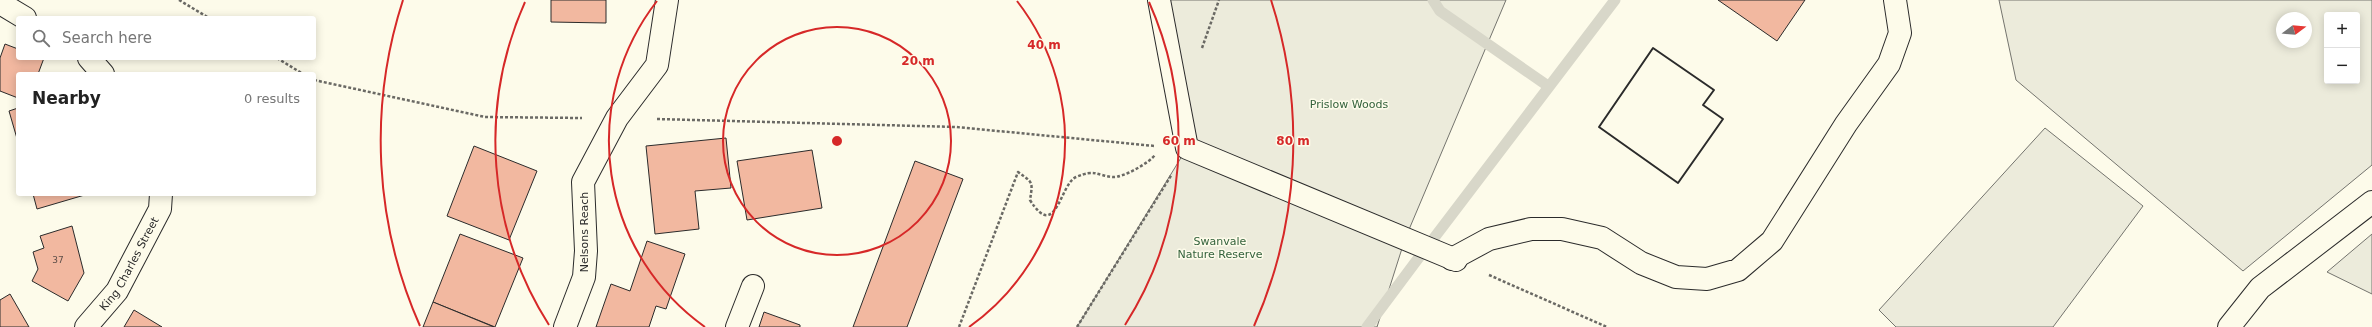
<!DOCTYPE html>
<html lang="en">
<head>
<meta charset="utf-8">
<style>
  :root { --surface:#fff; --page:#f6f6f6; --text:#222; --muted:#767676; --line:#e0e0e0 }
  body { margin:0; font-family:"DejaVu Sans",sans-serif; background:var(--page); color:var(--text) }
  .controls { position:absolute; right:12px; top:12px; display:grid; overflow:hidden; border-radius:4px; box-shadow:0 2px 10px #0003 }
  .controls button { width:36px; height:36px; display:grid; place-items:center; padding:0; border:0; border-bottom:1px solid var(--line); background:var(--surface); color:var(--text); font:20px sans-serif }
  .compass { position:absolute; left:2276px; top:12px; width:36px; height:36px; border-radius:50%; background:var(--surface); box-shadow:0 2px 10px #0003; rotate:74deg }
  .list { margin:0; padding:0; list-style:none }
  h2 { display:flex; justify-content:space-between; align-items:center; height:52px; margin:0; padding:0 16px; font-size:17px }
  h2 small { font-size:13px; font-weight:400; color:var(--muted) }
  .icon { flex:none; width:22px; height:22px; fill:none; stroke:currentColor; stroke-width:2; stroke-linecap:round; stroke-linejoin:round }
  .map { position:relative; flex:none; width:2372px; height:327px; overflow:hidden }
  .search { position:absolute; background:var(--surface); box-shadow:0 2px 10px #0003; left:16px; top:16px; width:300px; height:44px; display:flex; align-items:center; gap:10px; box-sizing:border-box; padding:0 14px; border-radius:4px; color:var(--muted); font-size:15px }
  .panel { position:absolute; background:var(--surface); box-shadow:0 2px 10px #0003; left:16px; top:72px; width:300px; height:124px; border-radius:4px }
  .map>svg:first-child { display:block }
  .green { fill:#ecebdb; stroke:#74746e; fill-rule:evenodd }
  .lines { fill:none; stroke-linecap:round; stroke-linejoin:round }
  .stream { stroke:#d8d7c9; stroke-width:11 }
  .building { fill:#f2b8a0; stroke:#2b2b2b }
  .minor-casing { stroke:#2b2b2b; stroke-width:24 }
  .path { stroke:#6a6964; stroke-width:2.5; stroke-dasharray:3 2; stroke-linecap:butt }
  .minor { stroke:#fdfbea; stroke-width:22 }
  .wall { stroke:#2b2b2b; stroke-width:2 }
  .ring { fill:none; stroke:#d62828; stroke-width:2 }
  .labels { text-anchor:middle; stroke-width:3; stroke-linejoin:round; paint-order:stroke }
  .number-label { font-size:9px; fill:#5d4e48 }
  .park-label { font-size:11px; fill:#34623c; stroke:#fdfbea }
  .street-label { font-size:11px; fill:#2b2b2b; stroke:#fdfbea }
  .centre { fill:#d62828; stroke:#fdfbea; stroke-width:2 }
  .ring-label { font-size:12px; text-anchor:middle; font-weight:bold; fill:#d62828; stroke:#fdfbea; stroke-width:3; stroke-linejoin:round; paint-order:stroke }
</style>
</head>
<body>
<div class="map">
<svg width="2372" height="327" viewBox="0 0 2372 327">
  <rect width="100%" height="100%" fill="#fdfbea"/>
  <g class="green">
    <path d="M1158,0h348l-101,239 -28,88h-300l110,-179z"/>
    <path d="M1999,0h373v165l-129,106 -227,-191zM2327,15h30v66h-30zM2282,18h24v24h-24z"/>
    <path d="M2045,128l98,78 -90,121h-157l-17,-17z"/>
    <path d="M2372,234v60l-45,-22z"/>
  </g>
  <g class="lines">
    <g class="stream">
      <path d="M1433,0l7,11 108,75"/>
      <path d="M1434,238l181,-238"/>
      <path d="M1367,327l53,-71"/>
    </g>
  </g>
  <g class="building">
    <path d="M551,0h55v23l-55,-1z"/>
    <path d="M1718,0h87l-28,41z"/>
    <path d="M5,44l13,5v9h26l-6,16h-20v24l-18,-7v-33z"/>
    <path d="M18,108v34l-9,-31z"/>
    <path d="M726,138l5,50 -36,3 4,38 -44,5 -9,-88z"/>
    <path d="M474,146l63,25 -28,69 -62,-24z"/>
    <path d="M812,150l10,58 -75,12 -10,-59z"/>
    <path d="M915,161l48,18 -56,148h-54z"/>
    <path d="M33,194h55l-51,15z"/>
    <path d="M72,226l12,47 -16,28 -36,-20 6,-12 -5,-17 11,-4 -4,-12z"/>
    <path d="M460,234l63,24 -28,69 -62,-25z"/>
    <path d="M647,241l38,13 -19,55 -10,-3 -7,21h-53l15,-43 19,7z"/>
    <path d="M10,294l19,33h-29v-27z"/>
    <path d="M433,302l61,25h-71z"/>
    <path d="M134,310l28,17h-38z"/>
    <path d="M764,312l36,13v2h-41z"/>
  </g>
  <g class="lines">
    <defs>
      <g id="minor">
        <path d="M1159,0l28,148 269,112"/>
        <path d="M0,3l25,15"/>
        <path d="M89,58l14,16"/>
        <path d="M1452,259l37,-20 42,-10h31l40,9 39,25 35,14 31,2 31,-9 34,-29 74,-117 43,-60 11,-31 -5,-33"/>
        <path id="s1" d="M86,327l31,-36 43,-82 1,-15"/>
        <path d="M565,327l19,-50 2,-26 -3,-69 34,-64 40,-53 10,-65"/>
        <path d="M737,327l16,-41"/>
        <path d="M2229,327l31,-39 112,-86"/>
      </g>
    </defs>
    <use href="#minor" class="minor-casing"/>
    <g class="path">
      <path d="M179,0l30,18"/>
      <path d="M1202,48l17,-48"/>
      <path d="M277,58l26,16"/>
      <path d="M314,80l171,37 97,1"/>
      <path d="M657,119l299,8 199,19"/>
      <path d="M1489,275l118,52"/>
      <path d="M959,327l59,-155c15,11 15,9 12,28 26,42 30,-16 46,-23 19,-8 20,-2 36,0 11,1 37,-14 43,-22"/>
      <path d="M1077,327l95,-153"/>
    </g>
    <use href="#minor" class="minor"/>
    <path class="wall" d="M1653,48l61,42 -11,15 20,14 -45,64 -79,-56z"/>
  </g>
  <g class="ring">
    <circle cx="837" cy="141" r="114"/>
    <path d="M705 327A228 228 0 0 1 657 1M1017 1A228 228 0 0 1 969 327"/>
    <path d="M549 325A342 342 0 0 1 525 2M1149 2A342 342 0 0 1 1125 325"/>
    <path d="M420 326A456 456 0 0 1 403 0M1271 0A456 456 0 0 1 1254 326"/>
  </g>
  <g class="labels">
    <g class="number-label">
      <text x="58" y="263">37</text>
    </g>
    <g class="park-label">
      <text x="1349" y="108">Prislow Woods</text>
      <text x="1220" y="245">Swanvale<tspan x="1220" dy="13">Nature Reserve</tspan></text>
    </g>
    <g class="street-label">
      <text transform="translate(584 232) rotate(-90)" y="4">Nelsons Reach</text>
      <text dy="4" stroke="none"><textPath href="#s1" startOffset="77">King Charles Street</textPath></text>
    </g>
  </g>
  <circle cx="837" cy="141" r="6" class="centre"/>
  <g class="ring-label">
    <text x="1044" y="49">40 m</text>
    <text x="918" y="65">20 m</text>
    <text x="1179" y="145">60 m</text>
    <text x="1293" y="145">80 m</text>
  </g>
</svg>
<div class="controls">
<button>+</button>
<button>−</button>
</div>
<svg class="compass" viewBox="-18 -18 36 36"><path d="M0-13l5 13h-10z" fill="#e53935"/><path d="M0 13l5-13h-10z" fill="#767676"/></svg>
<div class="search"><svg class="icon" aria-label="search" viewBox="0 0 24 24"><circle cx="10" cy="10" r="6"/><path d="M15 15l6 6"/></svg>Search here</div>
<section class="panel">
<h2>Nearby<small>0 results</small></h2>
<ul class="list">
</ul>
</section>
</div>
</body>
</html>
